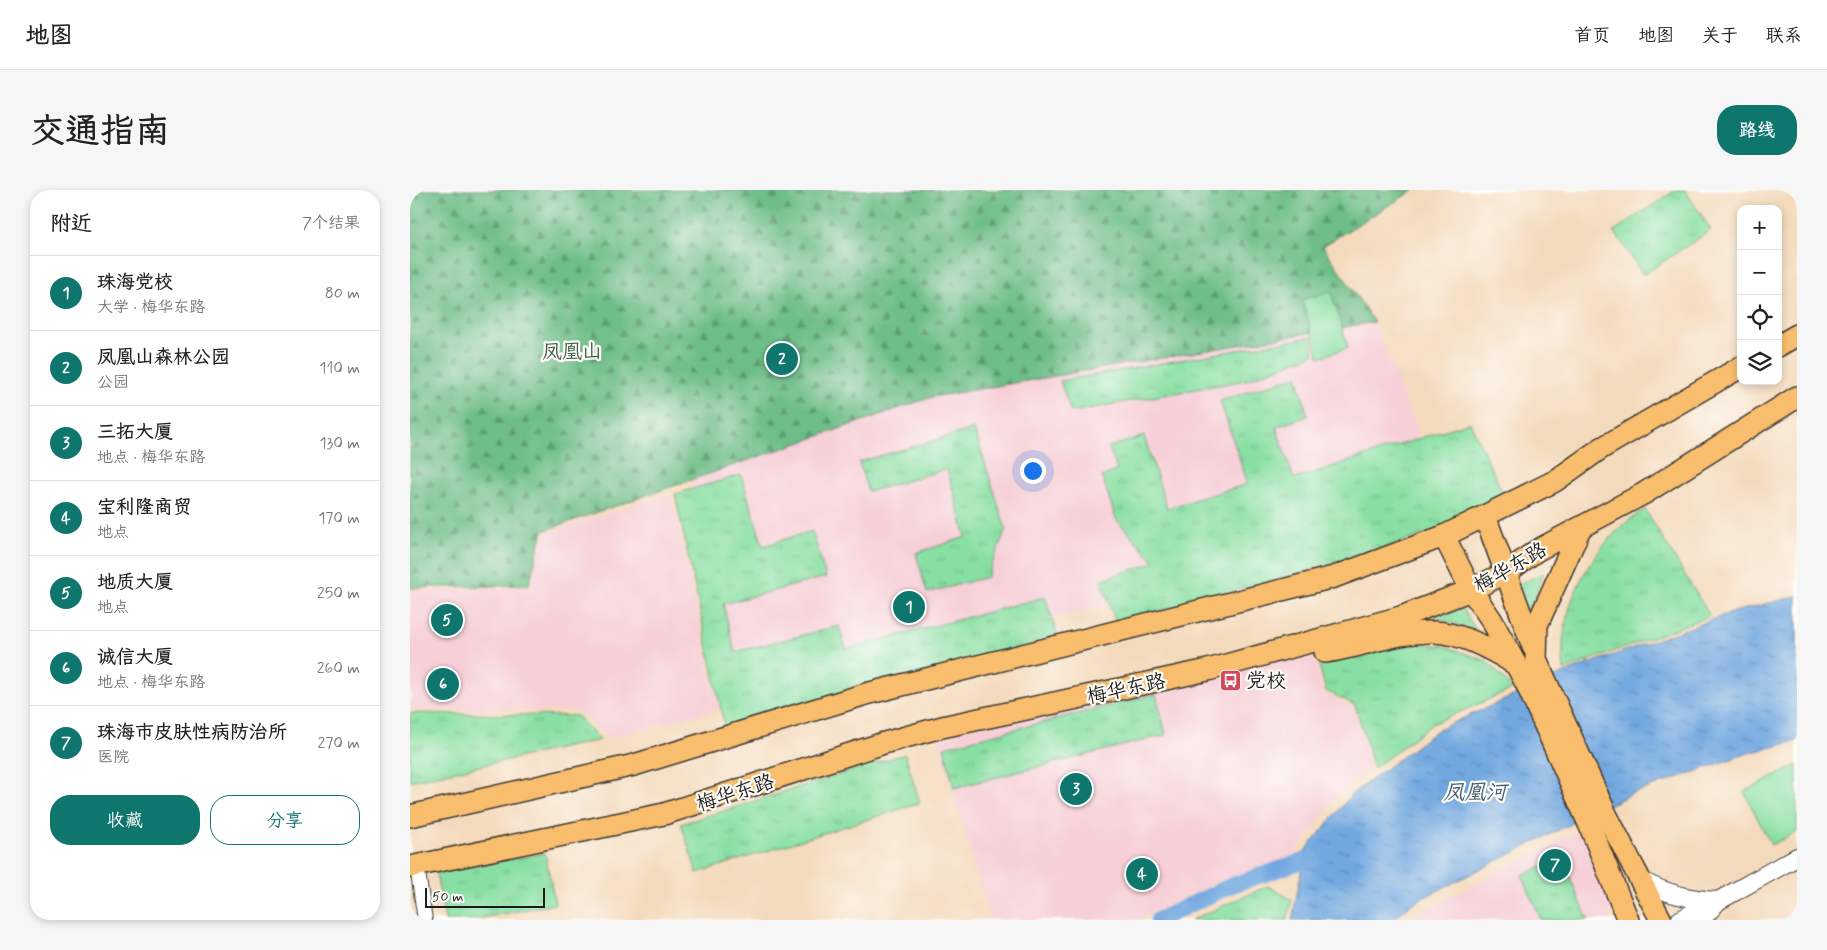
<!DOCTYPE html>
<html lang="zh">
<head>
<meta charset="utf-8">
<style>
  :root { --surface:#fff; --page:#f6f6f6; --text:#222; --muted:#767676; --line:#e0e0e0; --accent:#0f766e }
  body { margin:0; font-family:Mynerve,"LXGW WenKai TC",sans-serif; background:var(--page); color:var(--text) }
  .controls { position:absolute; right:15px; top:15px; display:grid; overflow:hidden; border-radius:10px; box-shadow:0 2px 8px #0003 }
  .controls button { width:45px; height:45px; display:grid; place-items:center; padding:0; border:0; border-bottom:1px solid var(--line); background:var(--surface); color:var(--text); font:25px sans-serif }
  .scale { position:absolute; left:15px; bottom:12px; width:120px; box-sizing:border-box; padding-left:5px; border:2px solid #1c1c1c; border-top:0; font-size:14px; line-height:18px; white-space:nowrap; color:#1c1c1c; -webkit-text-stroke:4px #fdfcf7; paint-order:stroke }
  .you { position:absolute; left:622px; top:280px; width:18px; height:18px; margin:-12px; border:4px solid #fff; border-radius:50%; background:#1a73e8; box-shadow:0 0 0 8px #1a73e833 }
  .badge { display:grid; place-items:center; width:32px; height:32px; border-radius:50%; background:var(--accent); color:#fff; font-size:16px; font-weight:700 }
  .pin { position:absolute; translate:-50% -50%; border:2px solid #fff; box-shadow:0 1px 5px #0006 }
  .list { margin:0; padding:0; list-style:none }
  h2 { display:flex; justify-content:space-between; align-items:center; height:65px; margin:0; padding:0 20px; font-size:21px }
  h2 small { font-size:16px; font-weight:400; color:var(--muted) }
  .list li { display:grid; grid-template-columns:32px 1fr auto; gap:15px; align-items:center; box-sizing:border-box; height:75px; padding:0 20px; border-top:1px solid var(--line) }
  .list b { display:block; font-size:19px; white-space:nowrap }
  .list p { margin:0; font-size:16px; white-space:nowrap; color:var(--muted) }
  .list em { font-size:16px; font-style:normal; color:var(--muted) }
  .actions { display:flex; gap:10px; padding:15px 20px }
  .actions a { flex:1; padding:11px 0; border:1px solid var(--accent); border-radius:20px; text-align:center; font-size:18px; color:var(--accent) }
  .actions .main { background:var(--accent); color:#fff }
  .icon { flex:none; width:28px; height:28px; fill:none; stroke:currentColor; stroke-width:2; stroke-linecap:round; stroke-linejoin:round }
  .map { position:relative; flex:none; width:1387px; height:730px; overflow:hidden; border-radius:20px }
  header { display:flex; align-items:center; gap:30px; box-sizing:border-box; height:70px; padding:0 25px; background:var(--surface); border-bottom:1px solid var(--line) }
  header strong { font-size:24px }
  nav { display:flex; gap:28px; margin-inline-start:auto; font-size:18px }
  .intro { display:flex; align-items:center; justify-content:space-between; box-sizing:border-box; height:120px; padding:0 30px }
  h1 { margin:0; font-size:35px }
  .button { padding:12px 22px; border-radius:20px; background:var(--accent); color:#fff; font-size:18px; font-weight:700 }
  main { display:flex; gap:30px; padding:0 30px }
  aside { flex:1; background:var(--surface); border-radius:20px; box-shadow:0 2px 8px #0003 }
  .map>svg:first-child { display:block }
  .built { fill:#f6cfd7 }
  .grass { fill:url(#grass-tufts); stroke:#527e60 }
  .forest { fill:url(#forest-firs); stroke:#456d52 }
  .pitch { fill:#88dfa3; stroke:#527e60 }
  .water { fill:url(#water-ripples); stroke:#47627e }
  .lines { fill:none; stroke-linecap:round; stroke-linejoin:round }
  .canal { stroke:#72a8e0; stroke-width:16 }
  .minor-casing { stroke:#3c3834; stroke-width:16 }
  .tertiary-casing { stroke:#3c3834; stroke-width:20 }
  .primary-casing { stroke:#3c3834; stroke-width:24 }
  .minor { stroke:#fff; stroke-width:14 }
  .tertiary { stroke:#fff; stroke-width:18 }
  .primary { stroke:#f9be6d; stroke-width:21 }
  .labels { text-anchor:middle; stroke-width:4.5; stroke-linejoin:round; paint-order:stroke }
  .park-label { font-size:20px; fill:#42604b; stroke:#fdfcf7 }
  .street-label { font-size:20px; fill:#1c1c1c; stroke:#fdfcf7 }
  .poi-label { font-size:20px; fill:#1c1c1c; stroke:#fdfcf7; text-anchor:start }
  .water-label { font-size:21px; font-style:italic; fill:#435b74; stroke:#fdfcf7 }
</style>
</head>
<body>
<header>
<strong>地图</strong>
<nav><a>首页</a><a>地图</a><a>关于</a><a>联系</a></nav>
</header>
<div class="intro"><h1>交通指南</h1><a class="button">路线</a></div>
<main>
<aside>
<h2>附近<small>7个结果</small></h2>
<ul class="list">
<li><span class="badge">1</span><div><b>珠海党校</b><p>大学 · 梅华东路</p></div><em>80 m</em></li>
<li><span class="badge">2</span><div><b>凤凰山森林公园</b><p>公园</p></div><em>110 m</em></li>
<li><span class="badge">3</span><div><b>三拓大厦</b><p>地点 · 梅华东路</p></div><em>130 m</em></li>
<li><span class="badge">4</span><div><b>宝利隆商贸</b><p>地点</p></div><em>170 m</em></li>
<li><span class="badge">5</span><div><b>地质大厦</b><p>地点</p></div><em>250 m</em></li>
<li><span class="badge">6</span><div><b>诚信大厦</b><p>地点 · 梅华东路</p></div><em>260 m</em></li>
<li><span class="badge">7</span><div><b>珠海市皮肤性病防治所</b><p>医院</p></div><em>270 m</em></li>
</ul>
<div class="actions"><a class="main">收藏</a><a>分享</a></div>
</aside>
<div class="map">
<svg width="1387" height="730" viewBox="0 0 1387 730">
  <defs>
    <pattern id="grass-tufts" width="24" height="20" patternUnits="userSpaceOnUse" patternTransform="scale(1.25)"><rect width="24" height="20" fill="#88dfa3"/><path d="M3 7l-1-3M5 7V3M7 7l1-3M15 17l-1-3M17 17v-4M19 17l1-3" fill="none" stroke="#75bf8c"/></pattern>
    <pattern id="forest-firs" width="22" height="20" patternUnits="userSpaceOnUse" patternTransform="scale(1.25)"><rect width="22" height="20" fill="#6ebe89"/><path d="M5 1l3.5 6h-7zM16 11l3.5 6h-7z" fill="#5a9a6f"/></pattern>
    <pattern id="water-ripples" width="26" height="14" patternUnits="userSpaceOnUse" patternTransform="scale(1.25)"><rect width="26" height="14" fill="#72a8e0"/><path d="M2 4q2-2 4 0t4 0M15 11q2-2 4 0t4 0" fill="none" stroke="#5d88b5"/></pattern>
  </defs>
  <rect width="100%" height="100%" fill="#fdfcf7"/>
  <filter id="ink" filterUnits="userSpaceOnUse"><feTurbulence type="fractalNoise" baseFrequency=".02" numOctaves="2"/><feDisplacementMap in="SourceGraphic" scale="10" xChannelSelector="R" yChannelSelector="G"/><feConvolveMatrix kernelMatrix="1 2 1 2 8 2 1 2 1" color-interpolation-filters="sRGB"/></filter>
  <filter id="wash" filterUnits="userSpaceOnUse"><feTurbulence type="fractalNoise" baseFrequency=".0096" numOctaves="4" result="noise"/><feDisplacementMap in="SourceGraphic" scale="20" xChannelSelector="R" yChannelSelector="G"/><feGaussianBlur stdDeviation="1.12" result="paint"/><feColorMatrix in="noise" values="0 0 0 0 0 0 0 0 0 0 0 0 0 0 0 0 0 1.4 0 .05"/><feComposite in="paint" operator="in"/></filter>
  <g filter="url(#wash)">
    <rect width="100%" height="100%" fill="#f4dabc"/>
    <g class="built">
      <path d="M964,132l75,185 -704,200 -55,-227 242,-83z"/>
      <path d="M261,304l48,215 -112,29 -28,-27 -169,-2v-118l120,-4 15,-54z"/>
      <path d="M905,467l9,36 30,14 17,60 -31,24 -47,65 -76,26 -80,38h-147l-52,-184 315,-76z"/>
      <path d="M1173,639l30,72 -3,19h-195l4,-7z"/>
    </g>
    <g class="grass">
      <path d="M1266,0h9l26,40 -68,45 -29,-44z"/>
      <path d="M901,147l3,17 -68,26 -175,32 -11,-31z"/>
      <path d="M887,186l11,40 -32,11 18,52 176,-57 33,72 -63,36 -112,35 -212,58 -15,-43 54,-18 -39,-43 -14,-42 15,-7 -8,-23 35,-11 23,72 81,-24 -28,-83z"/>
      <path d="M564,239l32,100 -19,48 -60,16 -11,-40 50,-16 -19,-68 -79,23 -9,-30z"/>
      <path d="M331,285l22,71 49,-15 14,46 -103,27 12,48 104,-26 7,23 199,-52 14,42 -334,89 -50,-234z"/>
      <path d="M1235,319l65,107 -146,54c-8,-63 28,-127 81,-161z"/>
      <path d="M1134,383l-17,42 -9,-31z"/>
      <path d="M1053,419l14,23 -44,-16z"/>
      <path d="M995,453l36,2 46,16 26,28 -81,35 -58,44 -19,-63 -29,-14 -8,-30z"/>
      <path d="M746,504l10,41 -212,53 -10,-41z"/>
      <path d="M0,523l167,3 23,24 -190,41z"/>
      <path d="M495,564l15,49 -223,70 -16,-49z"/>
      <path d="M135,663l10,51 -84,16h-26l-9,-47z"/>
      <path d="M1152,668l26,62h-47l-19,-45z"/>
      <path d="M858,696l24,14 -5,20h-96z"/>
    </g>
    <path class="forest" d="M0,0h1004l-91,56 51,76 -442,75 -389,134 -14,54 -119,3z"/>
    <g class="pitch">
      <path d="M921,102l17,56 -29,9 -17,-57z"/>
      <path d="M1387,575v67l-26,13 -27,-53z"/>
    </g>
    <path class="water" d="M1387,406v145l-48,12 -118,41 -218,109 -21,17h-100l13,-69 47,-57 87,-65 130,-58 164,-59z"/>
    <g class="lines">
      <path class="canal" d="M748,730l72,-34 93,-32"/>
    </g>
  </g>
  <g filter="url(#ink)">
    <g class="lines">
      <defs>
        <path id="minor" d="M7,676l8,54"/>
        <g id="tertiary">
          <path d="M1232,691c25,13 47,18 76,20"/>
          <path d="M1270,730l30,-16"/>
          <path d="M1291,730l17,-19 79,-44"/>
        </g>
        <g id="primary">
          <path d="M1368,156l19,-11"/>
          <path d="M1075,326l48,131"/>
          <path d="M1170,339l-43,96 -1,34 70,155 55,106"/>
          <path d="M1034,346l27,54 20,29 35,64 63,141 39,96"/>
          <path d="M915,462c36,-5 73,-21 109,-20 27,1 59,18 81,32"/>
          <path d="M0,626l224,-51 232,-71 468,-117 110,-41 111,-55 45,-32 141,-82"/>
          <path d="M0,677l254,-53 220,-71 58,-16 266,-57 193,-53 70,-27 36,-18 29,-21 107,-57 154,-97"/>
        </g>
      </defs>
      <use href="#minor" class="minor-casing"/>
      <use href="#tertiary" class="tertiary-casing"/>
      <use href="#primary" class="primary-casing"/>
      <use href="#minor" class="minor"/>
      <use href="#tertiary" class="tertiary"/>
      <use href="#primary" class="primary"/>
    </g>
  </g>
  <defs>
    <symbol id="bus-square" viewBox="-11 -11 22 22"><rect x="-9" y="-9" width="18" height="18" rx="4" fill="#d1495b" stroke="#fdfcf7"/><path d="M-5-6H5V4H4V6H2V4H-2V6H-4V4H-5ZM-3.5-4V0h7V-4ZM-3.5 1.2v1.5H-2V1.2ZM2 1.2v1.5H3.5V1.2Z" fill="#fff"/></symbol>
  </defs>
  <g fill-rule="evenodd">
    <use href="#bus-square" x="808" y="478" width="25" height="25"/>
  </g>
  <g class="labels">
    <g class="park-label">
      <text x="162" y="168">凤凰山</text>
    </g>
    <g class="street-label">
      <text transform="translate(1100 377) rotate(-30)" y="7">梅华东路</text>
      <text transform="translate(716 498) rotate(-12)" y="7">梅华东路</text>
      <text transform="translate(325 602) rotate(-18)" y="7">梅华东路</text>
    </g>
    <g class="poi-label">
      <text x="836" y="497">党校</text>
    </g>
    <g class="water-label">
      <text x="1065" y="609">凤凰河</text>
    </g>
  </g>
</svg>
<div class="controls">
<button>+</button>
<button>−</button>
<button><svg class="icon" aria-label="locate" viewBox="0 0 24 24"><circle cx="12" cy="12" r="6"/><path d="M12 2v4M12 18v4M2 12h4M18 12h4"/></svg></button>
<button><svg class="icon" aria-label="layers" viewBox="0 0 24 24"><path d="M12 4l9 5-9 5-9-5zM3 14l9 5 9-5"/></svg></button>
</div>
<div class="scale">50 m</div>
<div class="you"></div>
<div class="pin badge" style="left:499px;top:417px">1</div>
<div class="pin badge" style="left:372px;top:169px">2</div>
<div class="pin badge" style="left:666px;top:599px">3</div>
<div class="pin badge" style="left:732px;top:684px">4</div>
<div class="pin badge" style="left:37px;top:430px">5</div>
<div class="pin badge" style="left:33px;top:494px">6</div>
<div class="pin badge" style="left:1145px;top:675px">7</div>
</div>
</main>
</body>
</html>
